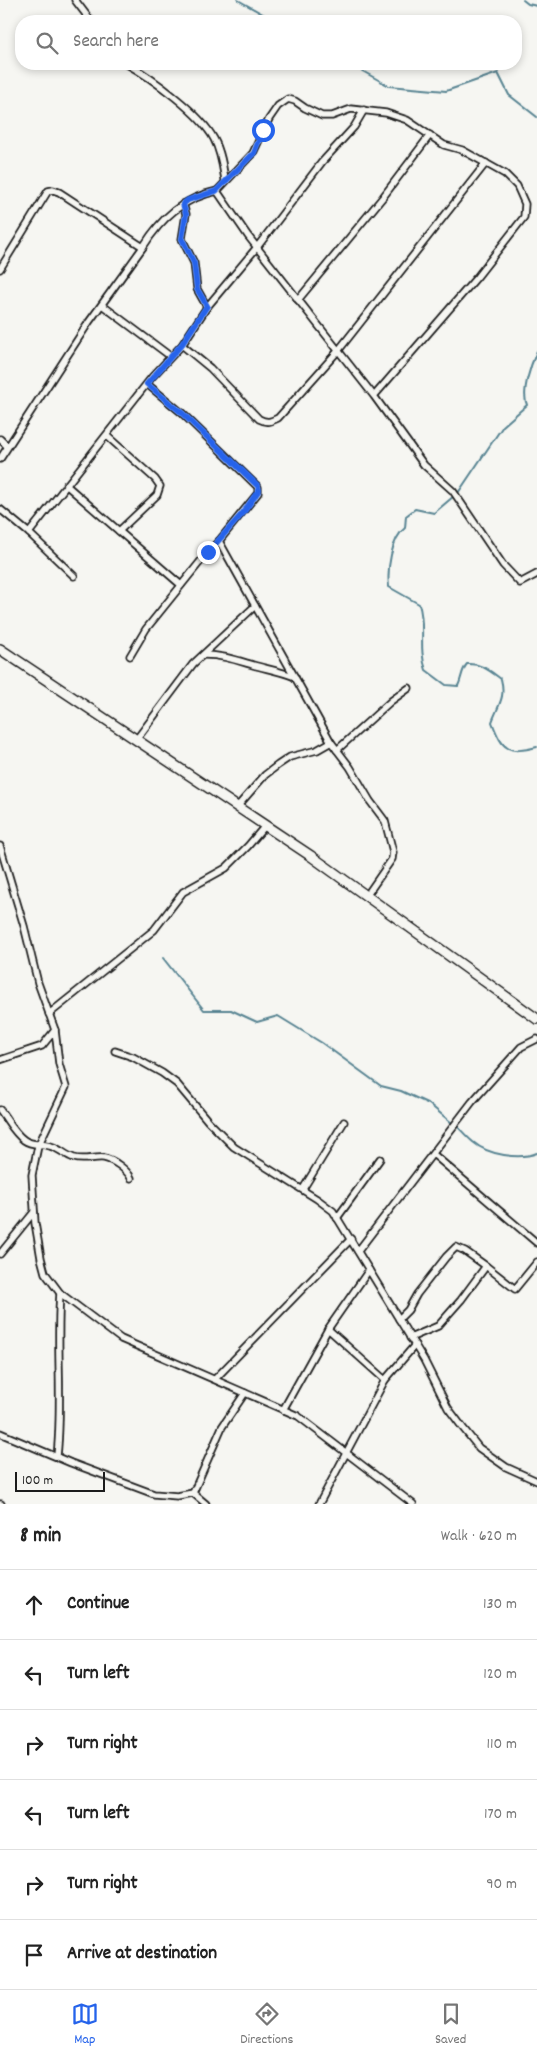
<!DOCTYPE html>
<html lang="en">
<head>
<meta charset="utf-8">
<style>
  :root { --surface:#fff; --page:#f6f6f6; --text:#222; --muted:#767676; --line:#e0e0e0; --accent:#2563eb }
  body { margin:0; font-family:Dekko,sans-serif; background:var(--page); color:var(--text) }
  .scale { position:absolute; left:15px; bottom:12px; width:90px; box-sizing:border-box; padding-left:5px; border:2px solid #1c1c1c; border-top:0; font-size:14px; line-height:18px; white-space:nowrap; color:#1c1c1c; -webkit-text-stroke:4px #f6f6f2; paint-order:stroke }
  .stop { position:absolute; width:15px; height:15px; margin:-11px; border:4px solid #2563eb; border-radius:50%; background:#fff }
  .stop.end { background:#2563eb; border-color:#fff; box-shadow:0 1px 5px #0008 }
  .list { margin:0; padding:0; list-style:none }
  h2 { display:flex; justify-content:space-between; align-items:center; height:65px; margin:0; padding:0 20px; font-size:21px }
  h2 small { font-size:16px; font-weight:400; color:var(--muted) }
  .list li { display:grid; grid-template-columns:32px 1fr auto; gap:15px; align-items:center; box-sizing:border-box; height:70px; padding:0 20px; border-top:1px solid var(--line) }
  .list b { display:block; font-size:19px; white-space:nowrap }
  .list em { font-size:16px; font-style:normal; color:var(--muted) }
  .icon { flex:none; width:28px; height:28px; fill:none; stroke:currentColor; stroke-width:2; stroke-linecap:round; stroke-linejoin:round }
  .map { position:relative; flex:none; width:537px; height:1504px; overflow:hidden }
  .search { position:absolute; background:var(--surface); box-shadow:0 2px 8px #0003; left:15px; right:15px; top:15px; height:55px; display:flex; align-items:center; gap:12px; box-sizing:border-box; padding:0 18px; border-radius:20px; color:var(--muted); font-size:19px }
  .sheet { height:485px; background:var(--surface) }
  nav { display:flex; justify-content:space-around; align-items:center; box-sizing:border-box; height:70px; border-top:1px solid var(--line); background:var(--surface); font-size:14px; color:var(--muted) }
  nav a { display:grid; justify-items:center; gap:2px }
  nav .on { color:var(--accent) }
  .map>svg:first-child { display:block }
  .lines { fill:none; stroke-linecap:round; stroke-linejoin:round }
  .stream { stroke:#588492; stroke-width:2 }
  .street-casing { stroke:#1c1c1c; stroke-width:9 }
  .secondary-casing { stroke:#1c1c1c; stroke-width:12 }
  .street { stroke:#f6f6f2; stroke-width:5.5 }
  .secondary { stroke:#f6f6f2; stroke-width:9 }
  .route { stroke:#2563eb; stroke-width:6 }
</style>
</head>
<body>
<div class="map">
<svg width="537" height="1504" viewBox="0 0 537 1504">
  <rect width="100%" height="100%" fill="#f6f6f2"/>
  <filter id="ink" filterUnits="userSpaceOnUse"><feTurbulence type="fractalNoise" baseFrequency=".02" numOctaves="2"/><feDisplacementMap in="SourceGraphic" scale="10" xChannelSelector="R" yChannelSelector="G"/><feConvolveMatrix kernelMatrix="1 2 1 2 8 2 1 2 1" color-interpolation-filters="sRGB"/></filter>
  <g filter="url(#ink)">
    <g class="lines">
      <g class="stream">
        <path d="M238,0l37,21"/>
        <path d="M523,0l5,4 9,2"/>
        <path d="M350,64l39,22 57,5 52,-18 11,22 28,22"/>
        <path d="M458,493l45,-67 24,-21c-6,-13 4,-41 10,-54"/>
        <path d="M454,496l-20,17 -19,-4 -9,7 -1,12c-14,11 -18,41 -16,59l30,17c7,22 -1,44 7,66l20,15 12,1c4,-8 3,-15 9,-22 14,-1 23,7 34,15 5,19 -3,26 -9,43 11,29 16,32 45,25"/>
        <path d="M163,958l41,52h27l26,12 21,-6 44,27 59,43 20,5 28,13 23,19"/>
        <path d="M456,1125c6,6 11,12 17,17 15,13 46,18 64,11"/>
      </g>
      <defs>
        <g id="street">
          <path d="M75,0l16,21"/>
          <path d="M127,64c25,14 74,50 87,75 7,13 9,28 11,41"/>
          <path d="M183,204l3,10 -4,25 12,24 3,26 10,18"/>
          <path d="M143,247c18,-29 40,-49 74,-56"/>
          <path d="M0,269l48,-78 5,-1 6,2 84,55 -54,75 -89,137"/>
          <path d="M298,300l85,-103 47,-62"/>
          <path d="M102,305l68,51"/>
          <path d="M182,345l28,23 49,51c8,4 11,3 19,-1l60,-67 148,-188"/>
          <path d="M147,384l35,29 76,74v6l-39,48"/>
          <path d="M374,396l103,-119 47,-60 1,-13 -8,-18 -12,-12 -43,-24 -18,-5 -37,-25 -21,-7 -35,-4 -19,7h-10l-17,-8 -10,-7 -7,-2 -10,7 -9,13 -16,34 -36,38 31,45 126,160 50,69 29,26 50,74 17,18 17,-9"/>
          <path d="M107,436l48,43 5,7 -3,9 -38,36"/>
          <path d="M0,439l7,7"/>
          <path d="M66,485l115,100"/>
          <path d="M0,509l29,24 45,43"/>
          <path d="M29,533l123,-156 30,-32 25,-38 51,-61 64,-84 32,-35 10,-17"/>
          <path d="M204,655c18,0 32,5 49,10 14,4 28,6 42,12"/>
          <path d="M130,656l16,-27 62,-77 11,-11 112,201 19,25 20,34 15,20 8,31 -1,7 -25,36"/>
          <path d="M136,740l57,-76 62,-58"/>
          <path d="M337,750l54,-49 18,-13"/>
          <path d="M237,807l28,-32 13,-10 12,-8 27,-7 14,-8"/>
          <path d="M0,846l24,80 14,57 17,47 4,34 7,23 -28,59 -6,29 3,48 6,35 4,15 15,20 61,46 177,77 115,88"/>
          <path d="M49,1014l105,-84 29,-38 43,-24 22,-22 17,-20"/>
          <path d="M115,1051l18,6 29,16 15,11 31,37 26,26 83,52 16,12 91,149 24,48 15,20 16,20 27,19 31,14"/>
          <path d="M0,1060l42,-14 13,-16"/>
          <path d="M0,1110c8,10 13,22 24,30 8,6 16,3 26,6 9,2 15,9 24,12 10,3 20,-1 30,0 10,2 23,12 27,20"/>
          <path d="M433,1154l104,89"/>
          <path d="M303,1189l41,-67"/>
          <path d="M337,1218l43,-59"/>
          <path d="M358,1251l114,-149 49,-55 16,-8"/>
          <path d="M0,1254l34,-42"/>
          <path d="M486,1266l29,23 22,-27"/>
          <path d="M399,1319l9,-9 9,-16 29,-37 10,-10 9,4 21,15 -25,34 -23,26 -28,12"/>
          <path d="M328,1329l41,-59"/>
          <path d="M215,1379l136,-140"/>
          <path d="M385,1380l30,-35"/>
          <path d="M283,1410l45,-81 57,51 -66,124"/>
          <path d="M0,1433l71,30 83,31 23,2 16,-3 13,11"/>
          <path d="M57,1456c6,-54 -1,-108 3,-163"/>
          <path d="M193,1493l29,-66 23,-34"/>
          <path d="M0,1504h1"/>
        </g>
        <path id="secondary" d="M0,649l311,207 226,163"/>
      </defs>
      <use href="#street" class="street-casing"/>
      <use href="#secondary" class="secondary-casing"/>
      <use href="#street" class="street"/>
      <use href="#secondary" class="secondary"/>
    </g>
  </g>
  <g class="lines" filter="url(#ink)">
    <path class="route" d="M208,552l35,-39 16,-23 -1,-4 -76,-73 -35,-29 35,-40 25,-38 -10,-17 -3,-26 -12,-24 4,-25 -3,-10 5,-4 28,-9 38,-38 9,-23"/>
  </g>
</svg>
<div class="scale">100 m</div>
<div class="stop" style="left:263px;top:130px"></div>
<div class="stop end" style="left:208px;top:552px"></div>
<div class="search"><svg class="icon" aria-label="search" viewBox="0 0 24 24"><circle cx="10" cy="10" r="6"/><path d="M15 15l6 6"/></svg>Search here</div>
</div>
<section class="sheet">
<h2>8 min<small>Walk · 620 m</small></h2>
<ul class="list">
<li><svg class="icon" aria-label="ahead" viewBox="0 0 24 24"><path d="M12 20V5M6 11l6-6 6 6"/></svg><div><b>Continue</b></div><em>130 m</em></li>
<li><svg class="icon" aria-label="left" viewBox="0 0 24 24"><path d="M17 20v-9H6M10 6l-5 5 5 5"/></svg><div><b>Turn left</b></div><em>120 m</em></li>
<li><svg class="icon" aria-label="right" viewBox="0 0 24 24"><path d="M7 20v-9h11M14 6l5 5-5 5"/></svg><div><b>Turn right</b></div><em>110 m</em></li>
<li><svg class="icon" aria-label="left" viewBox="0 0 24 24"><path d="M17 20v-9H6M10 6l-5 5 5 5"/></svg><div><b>Turn left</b></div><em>170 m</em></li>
<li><svg class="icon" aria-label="right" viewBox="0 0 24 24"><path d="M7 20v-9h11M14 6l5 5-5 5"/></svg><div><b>Turn right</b></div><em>90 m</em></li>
<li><svg class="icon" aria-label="arrive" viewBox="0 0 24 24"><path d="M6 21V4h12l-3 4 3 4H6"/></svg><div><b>Arrive at destination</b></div></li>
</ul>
</section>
<nav>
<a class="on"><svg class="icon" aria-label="map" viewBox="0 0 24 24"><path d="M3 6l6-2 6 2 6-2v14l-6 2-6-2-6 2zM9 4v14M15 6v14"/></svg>Map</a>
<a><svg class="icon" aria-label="directions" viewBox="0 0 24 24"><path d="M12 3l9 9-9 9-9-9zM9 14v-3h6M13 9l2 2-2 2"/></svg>Directions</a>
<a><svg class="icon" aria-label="saved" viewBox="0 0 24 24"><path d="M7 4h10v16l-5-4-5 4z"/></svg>Saved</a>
</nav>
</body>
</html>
